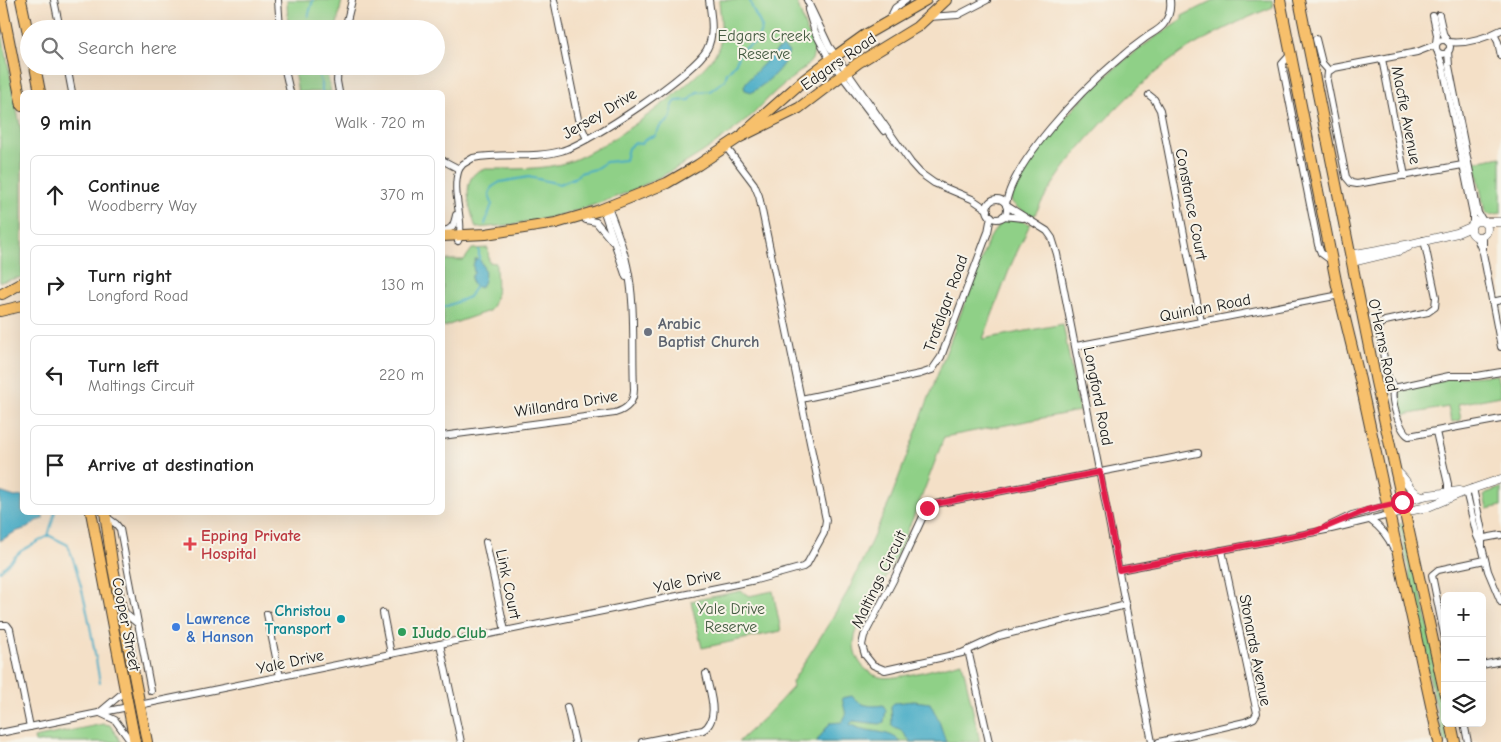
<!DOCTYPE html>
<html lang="en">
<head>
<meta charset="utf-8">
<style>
  :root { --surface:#fff; --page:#f6f6f6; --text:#222; --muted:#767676; --line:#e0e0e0 }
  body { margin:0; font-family:"Comic Neue",sans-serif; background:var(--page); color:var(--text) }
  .controls { position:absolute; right:15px; bottom:15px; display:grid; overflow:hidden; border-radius:8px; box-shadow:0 5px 20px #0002 }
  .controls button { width:45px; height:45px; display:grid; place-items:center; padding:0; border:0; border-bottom:1px solid var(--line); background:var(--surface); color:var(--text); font:25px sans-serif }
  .stop { position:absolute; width:15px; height:15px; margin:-11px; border:4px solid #e11d48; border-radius:50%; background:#fff }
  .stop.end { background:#e11d48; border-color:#fff; box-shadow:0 1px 5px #0008 }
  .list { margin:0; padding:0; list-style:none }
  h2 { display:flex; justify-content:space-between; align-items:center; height:65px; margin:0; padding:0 20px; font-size:21px }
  h2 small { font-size:16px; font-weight:400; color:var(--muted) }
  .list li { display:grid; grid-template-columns:32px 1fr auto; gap:15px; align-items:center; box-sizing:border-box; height:80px; margin:0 10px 10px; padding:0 10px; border:1px solid var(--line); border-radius:8px }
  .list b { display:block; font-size:19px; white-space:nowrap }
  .list p { margin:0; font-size:16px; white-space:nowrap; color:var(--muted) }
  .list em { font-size:16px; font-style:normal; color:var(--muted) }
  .icon { flex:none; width:28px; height:28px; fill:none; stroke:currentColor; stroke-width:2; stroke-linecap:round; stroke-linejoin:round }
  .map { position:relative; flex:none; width:1501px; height:742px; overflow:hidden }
  .search { position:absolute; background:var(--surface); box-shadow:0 5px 20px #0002; left:20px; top:20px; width:425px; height:55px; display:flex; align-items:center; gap:12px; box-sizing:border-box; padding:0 18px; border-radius:28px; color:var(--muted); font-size:19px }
  .panel { position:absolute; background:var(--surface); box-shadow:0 5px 20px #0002; left:20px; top:90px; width:425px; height:425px; border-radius:8px }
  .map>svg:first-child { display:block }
  .green { fill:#8fd087; stroke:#567652 }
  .water { fill:#46acc6; stroke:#316471 }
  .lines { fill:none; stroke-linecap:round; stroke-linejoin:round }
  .stream { stroke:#46acc6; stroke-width:2 }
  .minor-casing { stroke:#3c3936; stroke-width:8 }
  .tertiary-casing { stroke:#3c3936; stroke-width:9 }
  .primary-casing { stroke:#3c3936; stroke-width:12 }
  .minor { stroke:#fff; stroke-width:6 }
  .tertiary { stroke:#fff; stroke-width:8 }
  .primary { stroke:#f7c06c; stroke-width:10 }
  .route { stroke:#e11d48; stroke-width:6 }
  .worship-dot { fill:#6b7280; stroke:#f7f3e8; stroke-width:2 }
  .health-dot { fill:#e0444e; stroke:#f7f3e8; stroke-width:2 }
  .culture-dot { fill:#0f9aa8; stroke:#f7f3e8; stroke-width:2 }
  .shop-dot { fill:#3f7fe0; stroke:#f7f3e8; stroke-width:2 }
  .leisure-dot { fill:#2e9e5b; stroke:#f7f3e8; stroke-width:2 }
  .labels { text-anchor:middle; stroke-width:4; stroke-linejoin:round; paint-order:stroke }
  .park-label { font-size:16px; fill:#445b41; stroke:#f7f3e8 }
  .street-label { font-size:16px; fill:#1c1c1c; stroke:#f7f3e8 }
  .worship-label { font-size:16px; font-weight:bold; fill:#5b616d; stroke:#f7f3e8; text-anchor:start }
  .health-label { font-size:16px; font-weight:bold; fill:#be3a42; stroke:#f7f3e8; text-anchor:start }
  .culture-label { font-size:16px; font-weight:bold; fill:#0d838f; stroke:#f7f3e8; text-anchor:end }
  .shop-label { font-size:16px; font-weight:bold; fill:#366cbe; stroke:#f7f3e8; text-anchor:start }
  .leisure-label { font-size:16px; font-weight:bold; fill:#27864d; stroke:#f7f3e8; text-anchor:start }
</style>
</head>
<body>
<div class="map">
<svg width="1501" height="742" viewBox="0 0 1501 742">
  <rect width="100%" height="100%" fill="#f7f3e8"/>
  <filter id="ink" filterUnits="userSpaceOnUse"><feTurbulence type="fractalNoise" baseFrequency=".02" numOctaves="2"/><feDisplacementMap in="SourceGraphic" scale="10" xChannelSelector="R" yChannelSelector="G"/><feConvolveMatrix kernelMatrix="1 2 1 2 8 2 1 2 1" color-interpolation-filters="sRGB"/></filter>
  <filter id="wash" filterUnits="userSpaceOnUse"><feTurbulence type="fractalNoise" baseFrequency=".0096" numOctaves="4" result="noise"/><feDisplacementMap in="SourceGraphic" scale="20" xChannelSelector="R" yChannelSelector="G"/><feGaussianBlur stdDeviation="1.12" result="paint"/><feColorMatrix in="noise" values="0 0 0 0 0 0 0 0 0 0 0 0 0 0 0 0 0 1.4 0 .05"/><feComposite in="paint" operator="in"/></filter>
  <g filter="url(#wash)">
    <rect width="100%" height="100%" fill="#f4e0c7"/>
    <g class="green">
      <path d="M287,0h55l-6,29h-48z"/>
      <path d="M719,0h77c4,10 6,19 10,29 2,6 9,14 8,21 0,2 -1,9 -3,11 -5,7 -26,22 -34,29 -12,10 -21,23 -33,32 -76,62 -170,100 -268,106 -6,-18 -18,-54 9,-59 25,0 59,1 83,-7 33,-10 136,-82 150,-113 6,-15 2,-33 1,-49z"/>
      <path d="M1214,0h58l1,7c-32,13 -63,28 -92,46 -19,13 -36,28 -53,44 -37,36 -70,73 -94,119 -10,-4 -17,-7 -23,-15v-4c39,-74 101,-135 171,-177v-4z"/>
      <path d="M0,23l22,113v141l-22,5z"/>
      <path d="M293,66h36l-2,8 4,18h-33z"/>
      <path d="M1501,157v56l-11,2 -5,-3 -10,-50z"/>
      <path d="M1007,219l15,2 8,3 -19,41 -28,74 80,-15 16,87 -135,26c-15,41 -30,81 -48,120 -6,13 -13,26 -19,38 -8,14 -22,31 -23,48 0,16 11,30 26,34 14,4 65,-11 82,-15l18,80h-242l29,-27 26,-28 -1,-5 36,-57 20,-34 41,-88 98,-259c5,-11 10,-18 20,-25z"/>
      <path d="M488,248l1,14 7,1c0,17 4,35 -7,48l-46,16v-67h21l8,-11z"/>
      <path d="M1497,375l4,21 -43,8 3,16 -9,2 -4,-15 -44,8 -3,-9 -1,-18 48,-10z"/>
      <path d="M1501,488v18l-14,3 -3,-13 2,-3z"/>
      <path d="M1401,523l5,3 39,174v23h5l4,19h-10l-31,-137 -1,-18 -13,-63z"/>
      <path d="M741,591l8,5 24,-5 8,40 -79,17 -11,-47z"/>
      <path d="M103,724l7,1 11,17h-86l-1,-4z"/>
    </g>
    <g class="water">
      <path d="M783,47l6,5c-5,16 -23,32 -37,40l-7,-2 -1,-4 3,-5 31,-32z"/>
      <path d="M475,259h4c7,9 8,20 1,29l-8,-4 -1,-7 3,-4 -1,-7z"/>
      <path d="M0,492l15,5 7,-1v16l21,1v6l-7,2 -6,6 -15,5 -15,9z"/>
      <path d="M852,696c7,10 20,11 31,9l3,5 -2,12 -4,2 -27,-3 -3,3c16,10 37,4 51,18h-85l14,-19 12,-1 4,-7 -4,-17z"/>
      <path d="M914,701l16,2 9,18 7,21h-35l-10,-12 -9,-4 -1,-20 3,-3z"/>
    </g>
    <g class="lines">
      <g class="stream">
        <path d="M308,17l5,-17"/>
        <path d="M315,66l7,18v8"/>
        <path d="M485,224l7,-20 -3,-10 3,-7 8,-5 29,-5 31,7 16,-7 4,-4 15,-4 11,-7 19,-2 3,-12 6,-5 7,1 6,-6 8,-2 6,-11 6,-3 4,-5 1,-11 4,-5 14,-1 2,-4 5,-4 13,-1 15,-11 2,-7 9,-10 2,-7 6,-8 12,-6 6,-14c-3,-10 -11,-18 -12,-28"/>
        <path d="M479,250v10"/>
        <path d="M442,308l27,-11 8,-13"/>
        <path d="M48,535l20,10c17,45 24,91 32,138"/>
        <path d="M0,571l21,-20 27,-15 7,-24"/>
      </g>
    </g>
  </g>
  <g filter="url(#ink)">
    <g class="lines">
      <defs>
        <g id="minor">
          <path d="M54,0l6,29"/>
          <path d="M278,0l2,29"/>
          <path d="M554,0l24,119 9,20"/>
          <path d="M807,0l22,46 82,117 9,10 14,10 38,16 16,11"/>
          <path d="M808,10l7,22 15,28 54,71"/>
          <path d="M1439,15l4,18 4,8"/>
          <path d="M1433,16l4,19 -1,8"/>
          <path d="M929,17l29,-2 29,-15"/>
          <path d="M889,20l6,-12 11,-8"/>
          <path d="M259,29l21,-4"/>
          <path d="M345,29l7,-29"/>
          <path d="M1494,34l4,8 3,14"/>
          <path d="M1316,39l6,24 7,8"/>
          <circle cx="1443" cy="47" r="7"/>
          <path d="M1448,42c20,2 36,-3 53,-12"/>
          <path d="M1435,45l-18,7 -83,16 -6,4 -1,9 19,96 5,6 6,1 111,-20"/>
          <path d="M1448,51l1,15 29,147 5,8"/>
          <path d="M1438,53l5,14 30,147v9"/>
          <path d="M1290,55l-8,9 1,5 35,176 3,8 11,8"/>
          <path d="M1382,59l23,117"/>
          <path d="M67,66l5,26"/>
          <path d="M284,66l6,26"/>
          <path d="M338,66l-1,15 2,11"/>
          <path d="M1149,95l5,4 6,11 41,212"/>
          <path d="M442,160l17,9 4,-5 10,-6c29,-6 60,1 88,-7 27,-7 134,-78 146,-102 8,-15 4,-33 2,-49"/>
          <circle cx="997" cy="209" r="10"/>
          <path d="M1006,205c4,-40 77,-116 108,-142 10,-9 20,-17 30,-24 6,-5 14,-8 19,-14 6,-7 8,-16 7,-25"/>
          <path d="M1007,206l40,25 5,7 5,16 95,488"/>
          <path d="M603,209l23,68"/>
          <path d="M1003,216l20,2"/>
          <path d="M586,220l10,2 16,19"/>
          <path d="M442,231c11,-1 12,-7 14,-16"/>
          <path d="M1476,236l7,17 18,94"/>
          <path d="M458,241c8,-18 -8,-48 1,-72"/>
          <path d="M1483,249v-14"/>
          <path d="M1492,302l9,-2"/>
          <path d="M1076,346l264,-51"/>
          <path d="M1394,388l-6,-10 -10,-50 2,-4 5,-3 43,-9 7,-5 1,-10 -12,-57"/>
          <path d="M1394,388c-5,9 6,44 15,48l92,-17"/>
          <path d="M1394,388l55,-12h28l24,-4"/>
          <path d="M801,399l119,-25 12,-4 9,-13 47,-125 3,-16"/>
          <path d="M1436,432l12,52v12"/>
          <path d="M442,436l173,-23c13,-4 19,-11 19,-24 -2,-39 2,-86 -7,-124 -4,-20 -12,-39 -19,-58"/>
          <path d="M1473,488l9,43v15"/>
          <path d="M1466,491l11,45 5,11 6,24 13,31"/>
          <path d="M105,516l11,8 4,5 31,162"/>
          <path d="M1370,520c10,7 18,16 23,28"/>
          <path d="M1327,527l25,-12 35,-9"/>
          <path d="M1479,539l22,-4"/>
          <path d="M486,542l19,89"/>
          <path d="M1119,570l212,-41 58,-14"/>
          <path d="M1126,605l-127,31 -37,17 -77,17 -12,-5 -8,-10 -3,-10 2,-9 32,-61 31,-67 8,-4 263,-51"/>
          <path d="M123,609l4,6 11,9"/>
          <path d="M383,613l8,41"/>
          <path d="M267,614l13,63"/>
          <path d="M0,625h7l3,4 20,98"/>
          <path d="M1445,639l-13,-64 6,-5 47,-10"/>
          <path d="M440,644l21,98"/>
          <path d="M968,650l21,92"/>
          <path d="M1482,665l19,-4"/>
          <path d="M139,705l617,-125 47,-13 4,-3 17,-31 2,-13 -67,-324 -5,-12 -28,-37"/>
          <path d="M567,707l8,35"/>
          <path d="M100,712l25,-21"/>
          <path d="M100,713l15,7 16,22"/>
          <path d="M1464,723l4,19"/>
          <path d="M0,733l128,-26"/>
          <path d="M642,742l61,-12c18,-11 6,-40 3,-56"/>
          <path d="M1159,742l86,-20 9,-4 3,-5 -35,-163"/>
        </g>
        <g id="tertiary">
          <circle cx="1479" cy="229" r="8"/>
          <path d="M1484,222h17"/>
          <path d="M1350,255l61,-11 46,-11 14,-6"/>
          <path d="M1352,262l46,-11 10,-4"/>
          <path d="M1396,471c11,7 13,21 26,25"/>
          <path d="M1387,506l41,-11 31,-4"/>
          <path d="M1389,515l39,-8 38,-16 35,-12"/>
        </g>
        <g id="primary">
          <path d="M1,0l21,106"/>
          <path d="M21,0l8,38"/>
          <path d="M1280,0l57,286 23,94 79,362"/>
          <path d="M1299,0l77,382 69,313"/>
          <path d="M35,66l5,26"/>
          <path d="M744,133l61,-54 25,-19 35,-25 61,-35"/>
          <path d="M442,236l44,-2 70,-11 41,-12 70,-28 31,-18 42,-28 59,-29 59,-45 59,-36 29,-27"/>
          <path d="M2,294l20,-11"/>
          <path d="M0,311l22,-5"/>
          <path d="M91,512l44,230"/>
          <path d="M105,512l7,50 35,180"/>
          <path d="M1451,723l4,19"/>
        </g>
      </defs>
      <use href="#minor" class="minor-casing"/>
      <use href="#tertiary" class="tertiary-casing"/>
      <use href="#primary" class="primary-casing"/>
      <use href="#minor" class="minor"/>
      <use href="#tertiary" class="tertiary"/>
      <use href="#primary" class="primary"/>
    </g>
  </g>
  <g class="lines" filter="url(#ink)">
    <path class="route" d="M927,508l8,-4 165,-32 19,98 195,-38 53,-22 35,-8"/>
  </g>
  <circle class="worship-dot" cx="648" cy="332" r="5"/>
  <path class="health-dot" d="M187.5 536.5h5v5h5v5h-5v5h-5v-5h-5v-5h5z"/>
  <circle class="culture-dot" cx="341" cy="619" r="5"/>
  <circle class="shop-dot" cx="176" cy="627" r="5"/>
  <circle class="leisure-dot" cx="402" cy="632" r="5"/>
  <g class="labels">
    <g class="park-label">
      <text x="764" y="41">Edgars Creek<tspan x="764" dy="18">Reserve</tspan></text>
      <text x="731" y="614">Yale Drive<tspan x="731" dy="18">Reserve</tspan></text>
    </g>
    <g class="street-label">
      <text transform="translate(838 61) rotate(-35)" y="6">Edgars Road</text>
      <text transform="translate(599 113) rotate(-31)" y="6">Jersey Drive</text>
      <text transform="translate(1407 115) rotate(79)" y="6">Macfie Avenue</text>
      <text transform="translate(1192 204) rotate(79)" y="6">Constance Court</text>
      <text transform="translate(945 303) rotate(-70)" y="6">Trafalgar Road</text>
      <text transform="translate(1205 307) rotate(-11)" y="6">Quinlan Road</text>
      <text transform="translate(1384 345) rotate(78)" y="6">O'Herns Road</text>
      <text transform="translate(1099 396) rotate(79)" y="6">Longford Road</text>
      <text transform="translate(566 403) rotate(-9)" y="6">Willandra Drive</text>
      <text transform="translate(878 579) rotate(-64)" y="6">Maltings Circuit</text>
      <text transform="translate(687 580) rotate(-12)" y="6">Yale Drive</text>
      <text transform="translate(509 584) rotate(78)" y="6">Link Court</text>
      <text transform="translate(127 624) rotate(79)" y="6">Cooper Street</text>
      <text transform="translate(1256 650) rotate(79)" y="6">Stonards Avenue</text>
      <text transform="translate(290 661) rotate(-12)" y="6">Yale Drive</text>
    </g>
    <g class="worship-label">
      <text x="658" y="329">Arabic<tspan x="658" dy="18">Baptist Church</tspan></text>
    </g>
    <g class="health-label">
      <text x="201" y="541">Epping Private<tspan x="201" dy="18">Hospital</tspan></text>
    </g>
    <g class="culture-label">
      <text x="331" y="616">Christou<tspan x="331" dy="18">Transport</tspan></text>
    </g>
    <g class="shop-label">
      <text x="186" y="624">Lawrence<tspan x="186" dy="18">&amp; Hanson</tspan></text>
    </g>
    <g class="leisure-label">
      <text x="412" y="638">IJudo Club</text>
    </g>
  </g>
</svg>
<div class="controls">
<button>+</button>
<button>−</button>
<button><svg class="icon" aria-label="layers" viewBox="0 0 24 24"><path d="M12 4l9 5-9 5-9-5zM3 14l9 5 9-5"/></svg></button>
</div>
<div class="stop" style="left:1402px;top:502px"></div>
<div class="stop end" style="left:927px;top:508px"></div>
<div class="search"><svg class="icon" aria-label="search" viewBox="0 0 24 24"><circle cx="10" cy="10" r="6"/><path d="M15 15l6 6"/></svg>Search here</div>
<section class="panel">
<h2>9 min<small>Walk · 720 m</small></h2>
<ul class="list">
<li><svg class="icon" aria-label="ahead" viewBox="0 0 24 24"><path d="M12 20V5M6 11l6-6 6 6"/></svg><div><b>Continue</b><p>Woodberry Way</p></div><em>370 m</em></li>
<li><svg class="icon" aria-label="right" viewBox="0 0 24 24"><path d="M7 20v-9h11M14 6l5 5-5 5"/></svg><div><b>Turn right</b><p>Longford Road</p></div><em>130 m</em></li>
<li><svg class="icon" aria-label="left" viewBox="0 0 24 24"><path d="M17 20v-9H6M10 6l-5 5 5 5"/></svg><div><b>Turn left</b><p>Maltings Circuit</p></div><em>220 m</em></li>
<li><svg class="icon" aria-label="arrive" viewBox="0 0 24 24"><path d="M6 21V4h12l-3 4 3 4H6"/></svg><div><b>Arrive at destination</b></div></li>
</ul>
</section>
</div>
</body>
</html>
